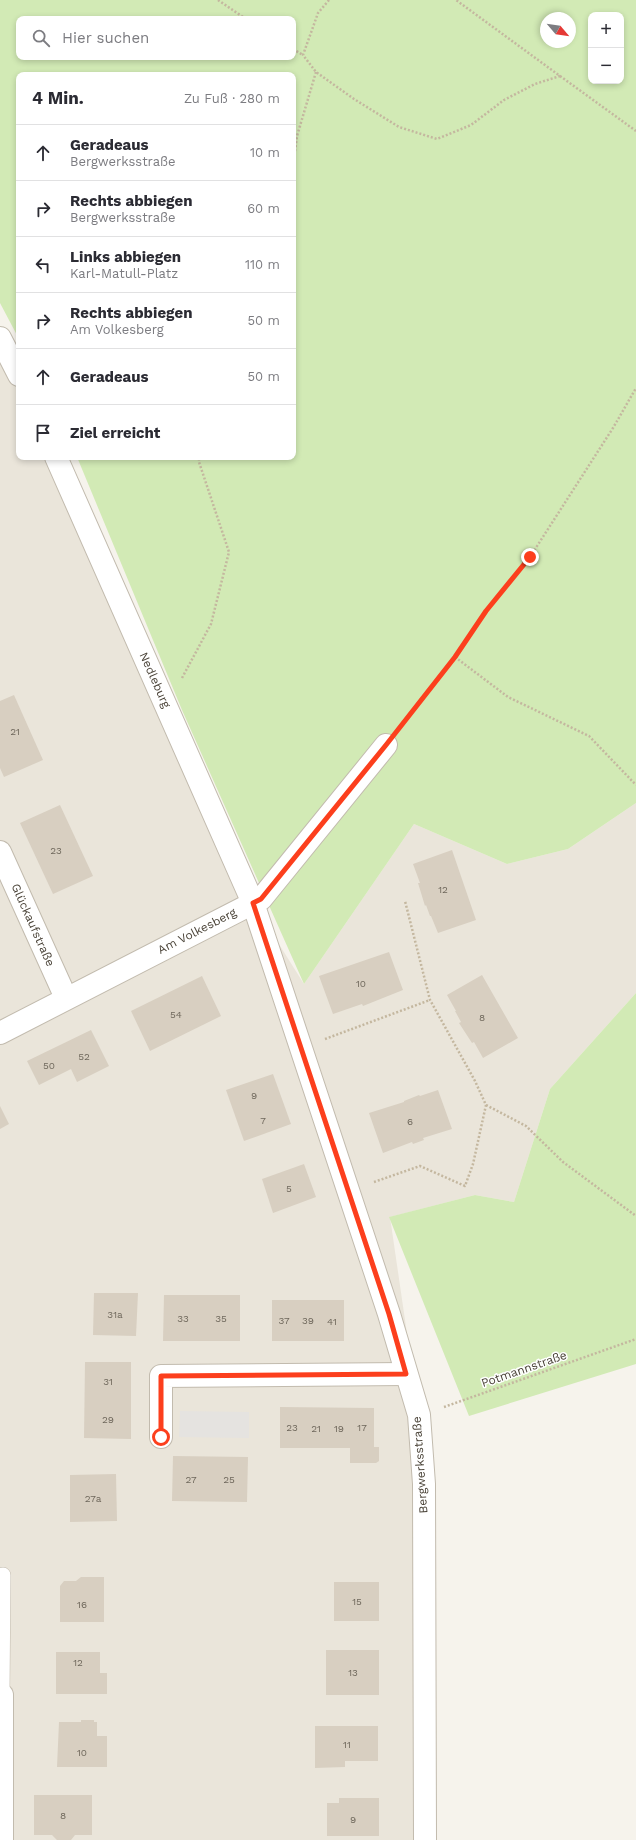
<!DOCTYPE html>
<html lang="de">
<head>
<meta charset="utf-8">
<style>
  :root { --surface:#fff; --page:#f2f2f3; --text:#2b2b33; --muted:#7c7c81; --line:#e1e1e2 }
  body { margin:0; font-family:"Work Sans",sans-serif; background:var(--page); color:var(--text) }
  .controls { position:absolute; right:12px; top:12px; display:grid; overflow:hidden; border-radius:8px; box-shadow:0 2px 6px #0003 }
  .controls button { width:36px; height:36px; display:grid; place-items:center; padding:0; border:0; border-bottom:1px solid var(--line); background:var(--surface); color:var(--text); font:20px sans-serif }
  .compass { position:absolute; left:540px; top:12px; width:36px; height:36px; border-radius:50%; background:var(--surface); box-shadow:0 2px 6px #0003; rotate:119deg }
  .stop { position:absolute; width:12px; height:12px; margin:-9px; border:3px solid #fc3f1d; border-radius:50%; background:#fff }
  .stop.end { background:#fc3f1d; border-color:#fff; box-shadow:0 1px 4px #0008 }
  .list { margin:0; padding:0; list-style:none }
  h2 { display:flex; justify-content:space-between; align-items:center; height:52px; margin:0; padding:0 16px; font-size:17px }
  h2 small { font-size:13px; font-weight:400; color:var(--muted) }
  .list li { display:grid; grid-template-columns:26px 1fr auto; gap:12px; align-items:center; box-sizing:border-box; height:56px; padding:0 16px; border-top:1px solid var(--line) }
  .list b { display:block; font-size:15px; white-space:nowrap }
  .list p { margin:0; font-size:13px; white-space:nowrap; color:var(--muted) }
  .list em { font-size:13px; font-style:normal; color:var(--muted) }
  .icon { flex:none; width:22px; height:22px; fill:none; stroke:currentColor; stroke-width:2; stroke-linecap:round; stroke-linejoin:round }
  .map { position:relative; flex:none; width:636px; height:1840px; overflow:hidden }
  .search { position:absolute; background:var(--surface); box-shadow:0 2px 6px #0003; left:16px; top:16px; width:280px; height:44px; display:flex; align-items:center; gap:10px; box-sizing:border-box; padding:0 14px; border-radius:8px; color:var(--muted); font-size:15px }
  .panel { position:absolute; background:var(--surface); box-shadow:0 2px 6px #0003; left:16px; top:72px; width:280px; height:388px; border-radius:8px }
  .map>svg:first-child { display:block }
  .residential { fill:#eae5da }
  .green { fill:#d2eab5; fill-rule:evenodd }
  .parking { fill:#e5e3e0 }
  .building { fill:#d8cfc1 }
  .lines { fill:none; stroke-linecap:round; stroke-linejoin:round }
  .lane-casing { stroke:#c2bbae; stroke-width:16 }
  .street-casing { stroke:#c2bbae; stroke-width:24 }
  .path { stroke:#c4b79f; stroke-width:2.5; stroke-dasharray:2 2; stroke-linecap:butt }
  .lane { stroke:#fff; stroke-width:15 }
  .street { stroke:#fff; stroke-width:22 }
  .route { stroke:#fc3f1d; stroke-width:5 }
  .labels { text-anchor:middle; stroke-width:3; stroke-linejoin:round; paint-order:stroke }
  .number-label { font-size:10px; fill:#6e675b }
  .street-label { font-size:12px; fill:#4b4439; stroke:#fff }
</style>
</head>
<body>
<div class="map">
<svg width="636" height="1840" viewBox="0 0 636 1840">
  <rect width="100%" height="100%" fill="#f6f3ec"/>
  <path class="residential" d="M0,348l19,41v68h31l203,446 51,81 110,-160 93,40 61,-15 68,-46v190l-86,96 -36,113 -39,-7 -85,22 29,199 5,424h-424z"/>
  <g class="green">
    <path d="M0,0h636v803l-68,46 -61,15 -93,-40 -110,160 -122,-274 -105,-253h216v-382h-274v264l-19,-36zM591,15h30v66h-30zM546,18h24v24h-24zM19,19h274v38h-81l4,3 -6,-3h-191z"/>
    <path d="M636,993v371l-167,52 -80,-199 86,-22 39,7 36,-113z"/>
  </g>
  <path class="parking" d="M180,1411l69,1v26l-70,-1z"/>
  <g class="building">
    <path d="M14,695l29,65 -39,17 -4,-9v-67z"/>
    <path d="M60,805l33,71 -40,18 -33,-71z"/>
    <path d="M452,850l24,70 -38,13 -7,-17h-1l-4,-11 -1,1 -7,-23h2l-7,-19z"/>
    <path d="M389,952l14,38 -40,16 -1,-2 -29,10 -14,-38z"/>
    <path d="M482,975l36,63 -35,20 -9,-16 -2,1 -13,-20 2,-1 -6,-11h1l-9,-16z"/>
    <path d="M202,976l19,40 -71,35 -19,-40z"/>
    <path d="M91,1030l18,36 -32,16 -6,-13 -32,16 -12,-24z"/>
    <path d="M273,1074l18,50 -47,17 -18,-51z"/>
    <path d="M438,1090l14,39 -29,9 1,2 -11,4 -1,-2 -29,11 -14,-40 35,-11v-1l15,-6 1,1z"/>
    <path d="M0,1106l9,18 -9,5z"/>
    <path d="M304,1164l12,33 -43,16 -11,-34z"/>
    <path d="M94,1293h44l-2,43 -43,-1z"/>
    <path d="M164,1295h76v46h-77z"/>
    <rect x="272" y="1300" width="72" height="41"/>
    <path d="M85,1362h46v77l-47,-1z"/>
    <path d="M280,1407l94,1v39h5v14l-3,2h-26v-15h-70z"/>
    <path d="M173,1456l75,1 -1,45 -75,-1z"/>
    <path d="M116,1474l1,47 -47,1v-47z"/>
    <path d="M81,1577h23v45h-44v-36l4,-5h12z"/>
    <rect x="334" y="1582" width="45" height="39"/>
    <rect x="326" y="1650" width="53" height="45"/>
    <path d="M56,1652h44v21h7v21h-51z"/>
    <path d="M81,1720h13v2h3v14h10v31h-50l2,-45h22z"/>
    <path d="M315,1726h63v35h-33v6l-30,1z"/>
    <path d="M34,1795h58v40h-17l-4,5h-14l-5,-5h-18z"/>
    <path d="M339,1798h40v38h-52v-33h12z"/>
  </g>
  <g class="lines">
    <defs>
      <path id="lane" d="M2,1695l1,-120"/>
      <g id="street">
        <path d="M0,338l19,37"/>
        <path d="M56,457l197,446 136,411 30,101 5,69 1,356"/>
        <path d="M0,852l66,146"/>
        <path d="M0,1033l261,-134 125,-154"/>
        <path d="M161,1437v-61l245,-2"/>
        <path d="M2,1695v145"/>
      </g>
    </defs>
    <use href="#lane" class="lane-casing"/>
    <use href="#street" class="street-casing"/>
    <g class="path">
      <path d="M218,0l28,19"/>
      <path d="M329,0l-11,13 -15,42 13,17 38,27 45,28 38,12 34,-14 33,-25 31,-16 25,-8 -104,-76"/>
      <path d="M293,49l10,6"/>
      <path d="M560,76l76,55"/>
      <path d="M293,167l4,-31 19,-64"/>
      <path d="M455,657l53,40 81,39 47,49"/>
      <path d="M182,678l29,-54 18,-72 -30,-90v-5"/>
      <path d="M401,725l54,-68 31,-46 44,-54 83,-129 23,-40"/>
      <path d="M325,1039l105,-39"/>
      <path d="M486,1105l40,21 37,36 73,54"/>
      <path d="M374,1182l46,-16 45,20 8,-22 13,-59 -11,-24 -45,-81 -25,-99"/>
      <path d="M444,1407l192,-68"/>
    </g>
    <use href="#lane" class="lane"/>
    <use href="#street" class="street"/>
  </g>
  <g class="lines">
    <path class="route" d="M161,1437v-61l245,-2 -17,-60 -136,-411 8,-4 125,-154 69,-88 31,-46 44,-54"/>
  </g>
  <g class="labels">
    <g class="number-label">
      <text x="15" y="735">21</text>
      <text x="56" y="854">23</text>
      <text x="443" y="893">12</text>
      <text x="361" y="987">10</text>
      <text x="176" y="1018">54</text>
      <text x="482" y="1021">8</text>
      <text x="84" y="1060">52</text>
      <text x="49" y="1069">50</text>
      <text x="254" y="1099">9</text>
      <text x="263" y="1124">7</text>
      <text x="410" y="1125">6</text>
      <text x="289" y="1192">5</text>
      <text x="115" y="1318">31a</text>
      <text x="183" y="1322">33</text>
      <text x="221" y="1322">35</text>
      <text x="284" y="1324">37</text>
      <text x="308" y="1324">39</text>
      <text x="332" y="1325">41</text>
      <text x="108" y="1385">31</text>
      <text x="108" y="1423">29</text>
      <text x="292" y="1431">23</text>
      <text x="362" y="1431">17</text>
      <text x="316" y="1432">21</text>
      <text x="339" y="1432">19</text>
      <text x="191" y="1483">27</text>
      <text x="229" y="1483">25</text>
      <text x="93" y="1502">27a</text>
      <text x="357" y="1605">15</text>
      <text x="82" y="1608">16</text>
      <text x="78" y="1666">12</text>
      <text x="353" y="1676">13</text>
      <text x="347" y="1748">11</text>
      <text x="82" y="1756">10</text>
      <text x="63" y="1819">8</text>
      <text x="353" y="1823">9</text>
    </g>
    <g class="street-label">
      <text transform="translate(155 680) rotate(66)" y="4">Nedleburg</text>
      <text transform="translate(33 925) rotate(66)" y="4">Glückaufstraße</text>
      <text transform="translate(197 931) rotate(-27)" y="4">Am Volkesberg</text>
      <text transform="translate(524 1369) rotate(-19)" y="4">Potmannstraße</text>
      <text transform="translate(420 1465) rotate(-94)" y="4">Bergwerksstraße</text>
    </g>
  </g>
</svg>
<div class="controls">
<button>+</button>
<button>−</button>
</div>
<svg class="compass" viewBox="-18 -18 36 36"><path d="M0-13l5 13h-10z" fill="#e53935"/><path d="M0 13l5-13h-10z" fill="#7c7c81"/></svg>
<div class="stop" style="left:161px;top:1437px"></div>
<div class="stop end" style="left:530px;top:557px"></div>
<div class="search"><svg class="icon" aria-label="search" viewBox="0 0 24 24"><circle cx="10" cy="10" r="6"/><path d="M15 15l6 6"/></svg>Hier suchen</div>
<section class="panel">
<h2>4 Min.<small>Zu Fuß · 280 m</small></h2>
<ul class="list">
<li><svg class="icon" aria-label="ahead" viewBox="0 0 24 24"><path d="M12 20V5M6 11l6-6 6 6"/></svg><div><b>Geradeaus</b><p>Bergwerksstraße</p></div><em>10 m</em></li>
<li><svg class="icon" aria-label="right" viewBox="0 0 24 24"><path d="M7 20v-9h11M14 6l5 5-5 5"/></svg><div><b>Rechts abbiegen</b><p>Bergwerksstraße</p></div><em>60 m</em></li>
<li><svg class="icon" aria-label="left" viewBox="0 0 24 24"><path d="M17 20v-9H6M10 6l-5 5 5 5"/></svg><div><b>Links abbiegen</b><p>Karl-Matull-Platz</p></div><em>110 m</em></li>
<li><svg class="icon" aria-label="right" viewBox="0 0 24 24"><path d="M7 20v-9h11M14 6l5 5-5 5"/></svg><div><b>Rechts abbiegen</b><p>Am Volkesberg</p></div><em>50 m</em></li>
<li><svg class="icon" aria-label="ahead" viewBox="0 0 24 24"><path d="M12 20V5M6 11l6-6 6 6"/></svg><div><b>Geradeaus</b></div><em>50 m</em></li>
<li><svg class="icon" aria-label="arrive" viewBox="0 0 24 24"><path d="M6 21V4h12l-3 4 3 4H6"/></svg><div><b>Ziel erreicht</b></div></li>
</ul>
</section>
</div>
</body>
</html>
